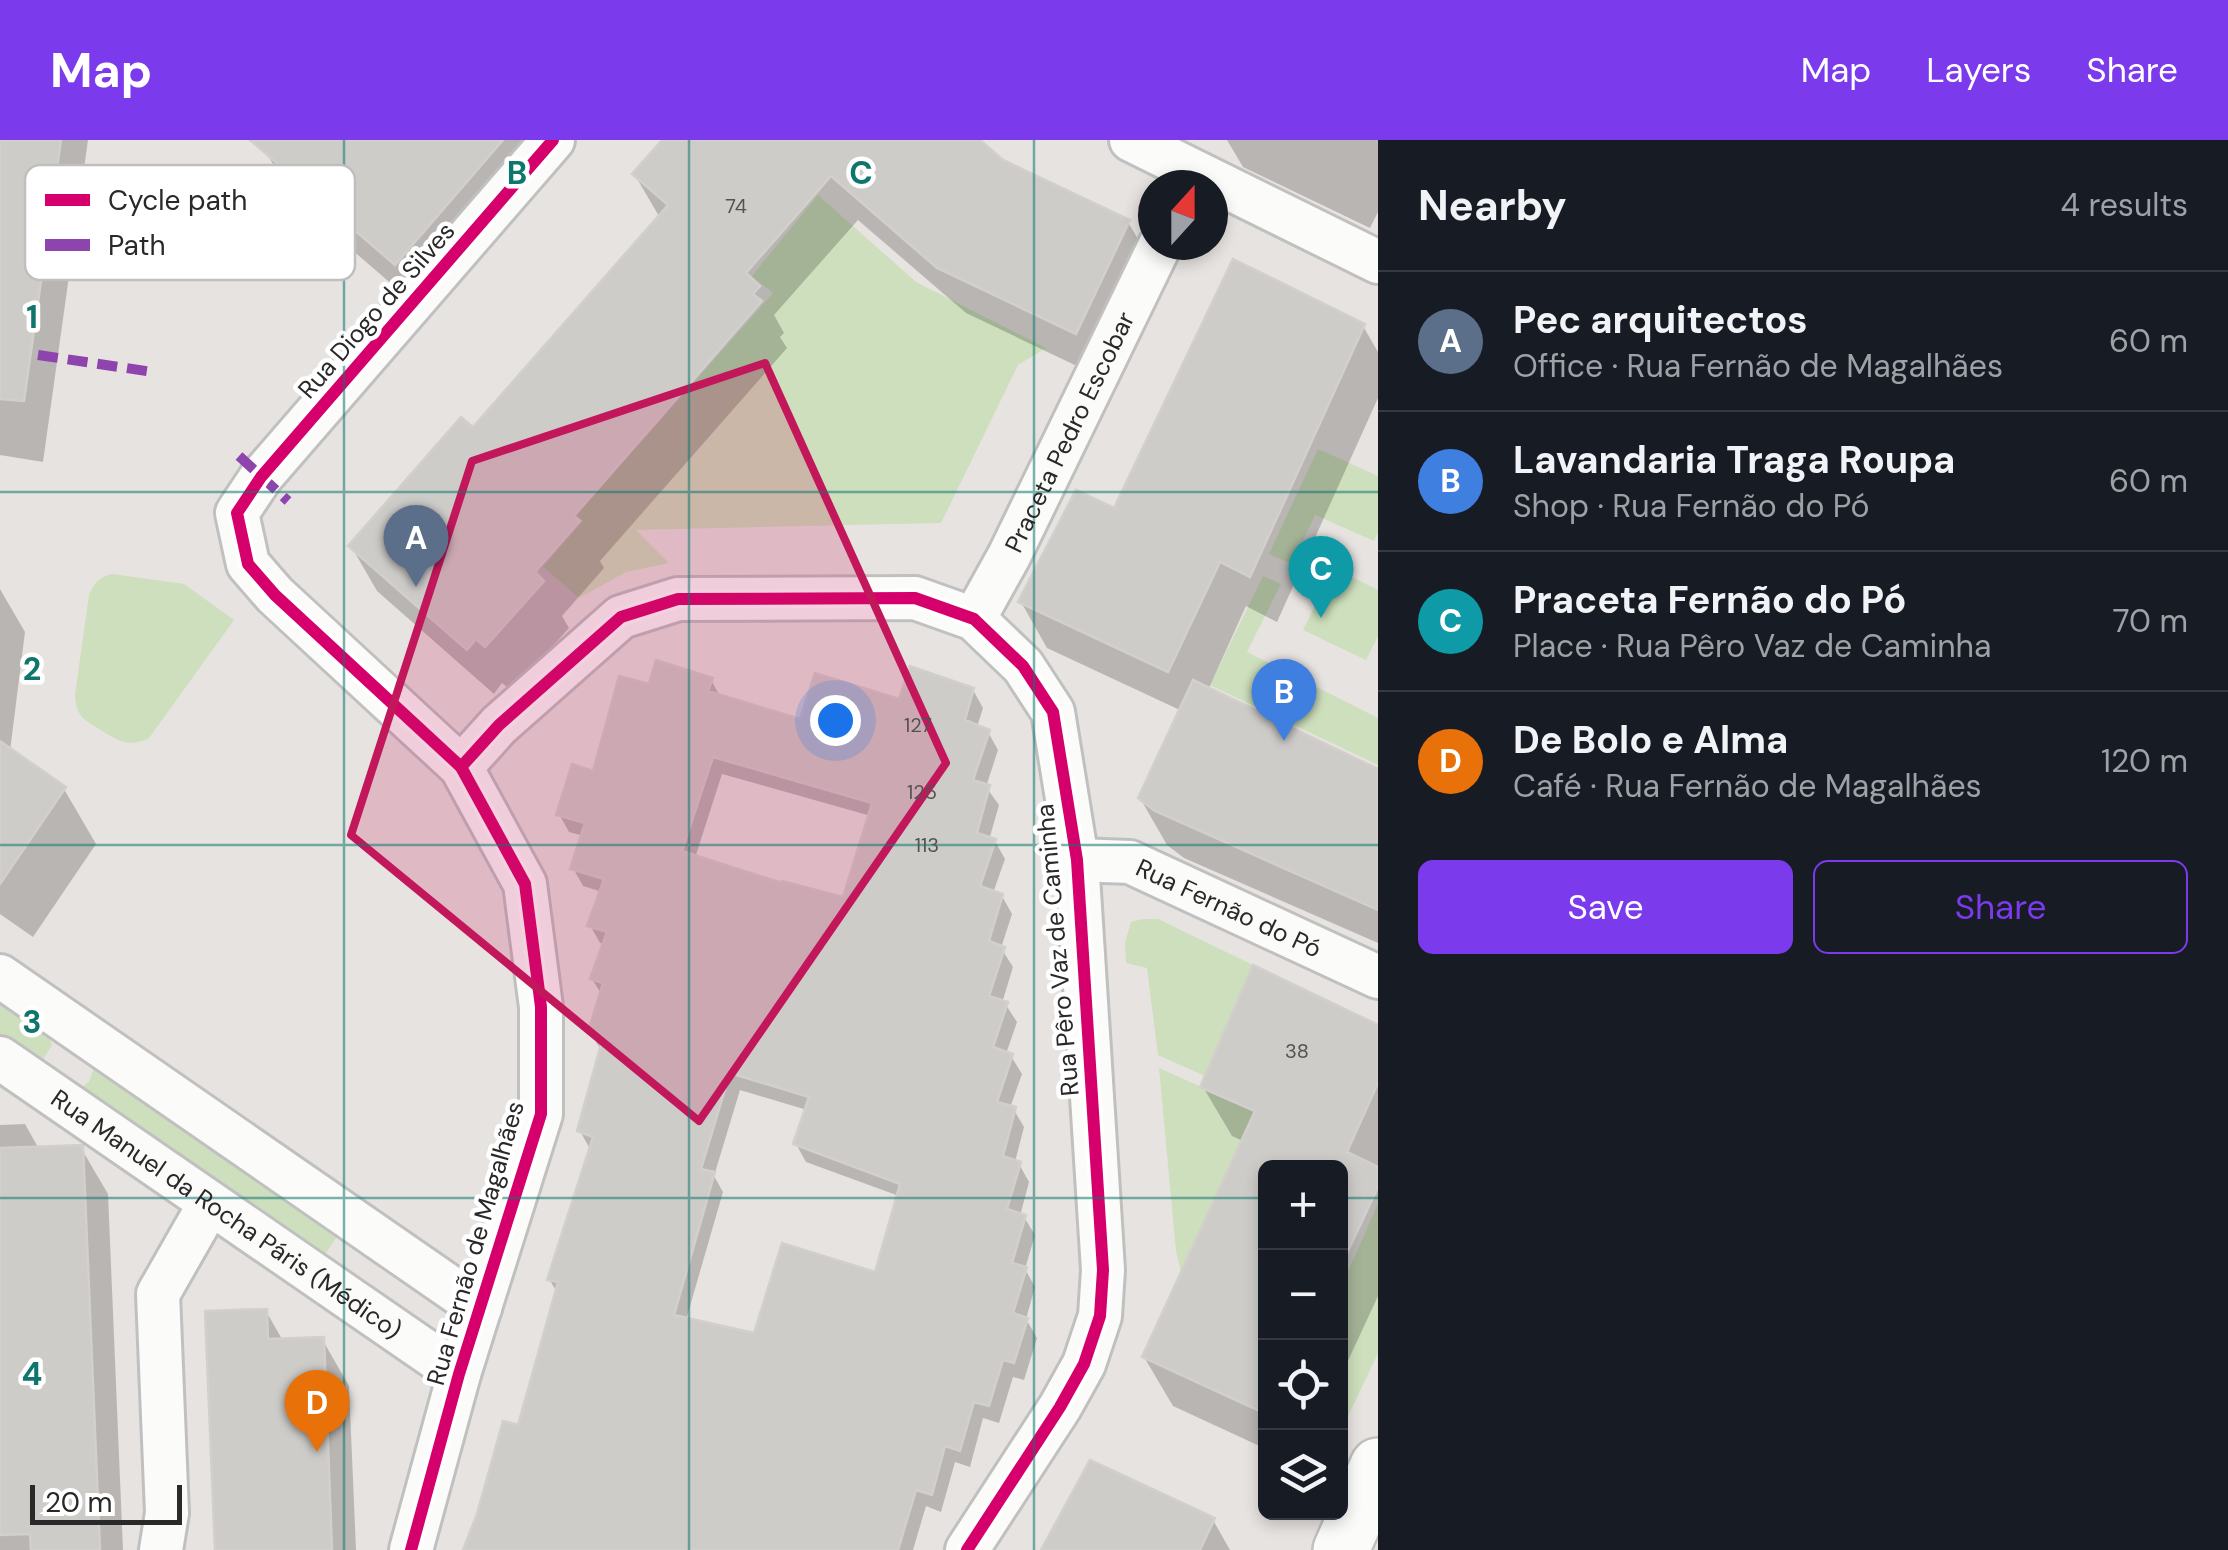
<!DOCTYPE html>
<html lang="en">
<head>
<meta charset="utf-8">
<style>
  :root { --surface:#171b24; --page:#20242c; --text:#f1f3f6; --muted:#9ea1a6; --line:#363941; --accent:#7c3aed }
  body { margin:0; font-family:"DM Sans",sans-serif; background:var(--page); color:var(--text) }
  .controls { position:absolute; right:30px; bottom:30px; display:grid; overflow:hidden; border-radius:15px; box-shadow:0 5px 15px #0003 }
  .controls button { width:90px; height:90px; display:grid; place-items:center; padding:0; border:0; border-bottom:2px solid var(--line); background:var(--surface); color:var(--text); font:50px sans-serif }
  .compass { position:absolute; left:1138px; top:30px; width:90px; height:90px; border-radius:50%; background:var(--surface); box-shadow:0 5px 15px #0003; rotate:21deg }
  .scale { position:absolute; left:30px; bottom:25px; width:152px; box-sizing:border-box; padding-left:10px; border:5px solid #292929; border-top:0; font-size:28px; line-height:35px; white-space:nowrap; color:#292929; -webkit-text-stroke:8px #fff; paint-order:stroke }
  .you { position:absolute; left:835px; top:580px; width:35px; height:35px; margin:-25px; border:8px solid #fff; border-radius:50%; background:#1a73e8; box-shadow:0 0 0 15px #1a73e833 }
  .badge { display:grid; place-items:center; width:65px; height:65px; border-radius:50%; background:var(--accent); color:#fff; font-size:32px; font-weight:700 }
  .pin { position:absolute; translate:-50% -82px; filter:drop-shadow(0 2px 5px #0008) }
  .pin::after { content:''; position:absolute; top:52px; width:35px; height:30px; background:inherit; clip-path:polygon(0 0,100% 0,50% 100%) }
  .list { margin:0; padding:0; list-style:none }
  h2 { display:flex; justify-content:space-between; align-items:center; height:130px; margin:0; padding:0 40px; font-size:42px }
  h2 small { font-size:32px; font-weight:400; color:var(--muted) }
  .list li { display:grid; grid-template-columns:65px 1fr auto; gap:30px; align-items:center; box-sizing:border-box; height:140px; padding:0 40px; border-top:2px solid var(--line) }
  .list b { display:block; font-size:38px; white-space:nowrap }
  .list p { margin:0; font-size:32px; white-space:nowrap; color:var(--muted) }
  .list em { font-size:32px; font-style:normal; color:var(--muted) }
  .actions { display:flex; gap:20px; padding:30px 40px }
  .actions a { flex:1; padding:22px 0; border:2px solid var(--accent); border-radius:15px; text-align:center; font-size:35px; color:var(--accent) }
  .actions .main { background:var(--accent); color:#fff }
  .icon { flex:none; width:55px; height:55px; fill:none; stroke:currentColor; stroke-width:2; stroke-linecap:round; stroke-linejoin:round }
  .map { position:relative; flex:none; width:1378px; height:1410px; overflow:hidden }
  header { display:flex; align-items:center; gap:60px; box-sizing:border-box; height:140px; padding:0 50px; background:var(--accent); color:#fff }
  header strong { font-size:48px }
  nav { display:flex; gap:55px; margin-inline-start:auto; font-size:35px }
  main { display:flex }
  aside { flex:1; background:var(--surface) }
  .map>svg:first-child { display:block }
  .green { fill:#cddfbc }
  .shadow { fill:#0003; fill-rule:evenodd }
  .building { fill:#ceccc9; stroke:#d2cfcc; stroke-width:2.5; fill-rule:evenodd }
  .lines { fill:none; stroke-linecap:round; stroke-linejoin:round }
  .minor-casing { stroke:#c1c0c1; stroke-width:48 }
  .secondary-casing { stroke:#c1c0c1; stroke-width:60 }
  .minor { stroke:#fbfbfa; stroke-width:42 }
  .secondary { stroke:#fbfbfa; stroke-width:55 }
  .quiet { stroke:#8e44ad; stroke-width:10; stroke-dasharray:20 10; stroke-linecap:butt }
  .cycleway-casing { stroke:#fff; stroke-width:19 }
  .cycleway { stroke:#d6006c; stroke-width:12 }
  .marked { fill:#c2185b; fill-opacity:0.2; stroke:#c2185b; stroke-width:8; stroke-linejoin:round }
  .grid { fill:none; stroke:#0f766e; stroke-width:2.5; stroke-opacity:0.55 }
  .labels { text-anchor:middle; stroke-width:9; stroke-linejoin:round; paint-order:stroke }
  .number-label { font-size:20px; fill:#535252 }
  .street-label { font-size:25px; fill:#292929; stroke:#fff }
  .key { fill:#fff; stroke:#bfbfbf; stroke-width:2.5 }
  .key-label { font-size:28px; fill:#292929 }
  .grid-label { font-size:32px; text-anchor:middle; font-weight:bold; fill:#0f766e; stroke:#fff; stroke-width:9; stroke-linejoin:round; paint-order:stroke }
</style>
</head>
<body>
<header>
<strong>Map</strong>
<nav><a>Map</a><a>Layers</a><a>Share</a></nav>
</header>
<main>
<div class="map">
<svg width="1378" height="1410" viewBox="0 0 1378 1410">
  <rect width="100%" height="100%" fill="#e7e3e0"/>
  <g class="green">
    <path d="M818,55l98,87 130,66 -28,17 -77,158 -305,7 33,33 -43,9 -47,26 -36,-31 40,-46 -10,-9 45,-44 155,-175 -21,-17z"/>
    <path d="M1318,309l60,27v56l-4,9 -59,-26 -23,49 -23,-10z"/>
    <path d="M1334,428l44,22v46l-12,24 -63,-30z"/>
    <path d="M112,434l72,10 50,36 -85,118c-21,11 -34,1 -53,-11 -1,-1 -12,-7 -13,-9 -7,-7 -7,-15 -8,-23l14,-100c5,-12 10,-18 23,-21z"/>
    <path d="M1263,436l18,8 -34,68 131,66v47l-168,-80z"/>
    <path d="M1143,779h15l95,46 -48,111 -47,-21 -11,-87 -21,-5 -1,-20 6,-21z"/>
    <path d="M0,857l46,31 6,17 -10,16 -42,-21z"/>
    <path d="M96,922l242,173 -17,26 -247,-168 15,-11z"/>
    <path d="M1159,928l96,43 -74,161 -5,-21z"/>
    <path d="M1378,1064v149l-37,78v-144z"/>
  </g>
  <g class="shadow">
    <path d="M0,0h88l-45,322 -43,-7z"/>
    <path d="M269,0h303l-149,171 -129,-111 -28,-48z"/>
    <path d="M665,0h312l25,22 126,60 26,45 -52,111 -136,-65 -108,-93 -84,95 10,18 -4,4 7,11 -187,213 4,7 -42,48 7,12 -57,63 -10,-8 -8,11 -117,-103 -26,-45 122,-115 187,-213 -25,-43z"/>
    <path d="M1227,0h151v72l-8,16 -127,-61z"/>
    <path d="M1363,186l15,26v46l-101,224 -31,-16 -38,84 170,82v171l-194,-85 -17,-13 -27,-47 42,-87 -135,-63 -26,-46 94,-90z"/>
    <path d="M0,449l25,43 -15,119 54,38 32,55 -63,93 -33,-23z"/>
    <path d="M711,540l10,18 81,24 171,-32 10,18 -6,19 11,5 10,18 -12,37 13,18 -10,35 6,1 10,18 -12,34 9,3 10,18 -11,34 12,19 -11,36 4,2 11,17 -11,32 5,2 11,18 -12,34 4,2 10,17 -9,35 4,2 10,18 -9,34 4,1 11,18 -10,34 10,18 -9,32 11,19 -13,42 -11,-3 -14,46 -16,-5 -13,49 -15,-5 -14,50 -15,-6 -13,44h-447l54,-122 38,-134 -9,-15 41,-130 -10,-18 21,-81 -11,-18 12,-37 -10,-16 13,-34 -5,-2 -10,-18 12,-33 -19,-6 -10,-18 11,-32 -15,-4 -10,-18 35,-40 57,-87zM722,634l149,42 -26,84 -62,-14 -88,-28zM740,950l67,20 -11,34 10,18 93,34 -23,79 -120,61 -70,-16 37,-128 -9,-16z"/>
    <path d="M1378,888v268l-38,82v-210h-74v281l-93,-43 -29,-49 99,-216 -11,-5 -29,-49z"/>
    <path d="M25,984l14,25 42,-1 27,46 15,356h-123v-425z"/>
    <path d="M266,1171l17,30 39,-2 27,47 7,164h-139z"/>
    <path d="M1213,1380l17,30h-186z"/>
  </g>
  <g class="building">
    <path d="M0,0h61l-37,261 -24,-2z"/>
    <path d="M250,0h253l-108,125z"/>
    <path d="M662,0h318l23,20 127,60 -54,114 -139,-66 -106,-92 -85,97 14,13 -7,8 9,7 -188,215 6,5 -45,51 9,9 -59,66 -9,-8 -9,11 -119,-104 113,-129 12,10 195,-222 -36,-31z"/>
    <path d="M1233,119l132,65 -115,253 -30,-15 -52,110 -150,-70 58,-112 38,18z"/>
    <path d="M656,520l57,18 -5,13 92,28 15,-46 84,26 11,-33 64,22 -9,32 25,10 -17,50 17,5 -13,48 19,6 -16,47 23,8 -14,47 16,6 -16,49 19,6 -15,45 20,7 -16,48 19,5 -13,49 18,6 -14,47 19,6 -14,48 15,4 -14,46 15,5 -14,45 -11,-3 -14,46 -15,-4 -14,49 -15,-5 -13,49 -16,-5 -18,60h-435l14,-36 26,-93 15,4 40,-143 -11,-2 46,-143 -16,-6 26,-94 -15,-5 15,-49 -13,-4 17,-47 -20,-6 17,-47 -34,-10 15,-46 -29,-8 16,-51 21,7 26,-95 30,8zM713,617l159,46 -29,94 -61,-16v2l-100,-32zM730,933l79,24 -16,47 107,40 -25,88 -93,-29 -28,90 -80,-18 41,-143 -14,-3z"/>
    <path d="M1193,540l185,89v141l-223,-99 -17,-13z"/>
    <path d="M0,601l66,46 -66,97z"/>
    <path d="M1253,825l125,60v58l-31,69 31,15v20l-38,81v-100h-74v246l-124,-57 113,-246 -55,-24z"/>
    <path d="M83,1005l17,405h-69l-1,-16 -30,1v-387z"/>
    <path d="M267,1169l1,30 56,-2 8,213h-117l-10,-239z"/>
    <path d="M1090,1320l125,58 -15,32h-159z"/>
  </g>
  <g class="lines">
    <defs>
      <g id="minor">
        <path d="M1131,0l247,122"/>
        <path id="s1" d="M974,479l35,-63 151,-311"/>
        <path d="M461,627l38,-42 122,-108 57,-18 237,-1 59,21 49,47 30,46 24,148 26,410 -3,46 -16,48 -24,43 -93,143"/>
        <path id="s2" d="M1077,720l53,2 248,115"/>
        <path d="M0,836l480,332"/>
        <path id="s3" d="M0,918l459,316"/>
        <path d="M161,1410l6,-37 -9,-219 52,-91"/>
        <path d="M411,1410l48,-176 82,-260v-107l-16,-123 -64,-117 -186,-172 -27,-31 -11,-51 24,-36 292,-337"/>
      </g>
      <path id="secondary" d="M1341,1410l37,-84"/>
    </defs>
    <use href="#minor" class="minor-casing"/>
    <use href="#secondary" class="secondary-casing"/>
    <use href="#minor" class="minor"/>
    <use href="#secondary" class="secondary"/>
    <g class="quiet">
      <path d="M38,215l115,17"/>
      <path d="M239,316l49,45"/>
    </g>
    <defs>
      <g id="cycleway">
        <path d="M461,627l38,-42 122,-108 57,-18 237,-1 59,21 49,47 30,46 24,148 26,410 -3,46 -16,48 -24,43 -93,143"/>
        <path d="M411,1410l48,-176 82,-260v-107l-16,-123 -64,-117 -186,-172 -27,-31 -11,-51 24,-36 292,-337"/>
      </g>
    </defs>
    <use href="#cycleway" class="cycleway-casing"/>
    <use href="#cycleway" class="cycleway"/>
  </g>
  <path class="marked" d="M765,223l181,400 -247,358 -348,-286 121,-374z"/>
  <path class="grid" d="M344,0v1410M689,0v1410M1034,0v1410M0,352h1378M0,705h1378M0,1058h1266M1340,1058h38"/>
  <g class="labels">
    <g class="number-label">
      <text x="736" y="73">74</text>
      <text x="918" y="592">127</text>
      <text x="922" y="659">125</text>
      <text x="927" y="712">113</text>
      <text x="1297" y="918">38</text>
    </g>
    <g class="street-label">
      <text transform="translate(376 170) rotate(-49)" y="9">Rua Diogo de Silves</text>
      <text dy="9" stroke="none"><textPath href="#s1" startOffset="210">Praceta Pedro Escobar</textPath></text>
      <text dy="9" stroke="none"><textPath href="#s2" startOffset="162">Rua Fernão do Pó</textPath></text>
      <text transform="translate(1057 810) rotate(-95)" y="9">Rua Pêro Vaz de Caminha</text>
      <text dy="9" stroke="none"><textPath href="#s3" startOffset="275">Rua Manuel da Rocha Páris (Médico)</textPath></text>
      <text transform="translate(475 1103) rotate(-74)" y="9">Rua Fernão de Magalhães</text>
    </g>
  </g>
  <rect x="25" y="25" width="330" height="115" rx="15" class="key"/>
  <rect x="45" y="54" width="45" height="12" fill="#d6006c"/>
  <rect x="45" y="99" width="45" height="12" fill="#8e44ad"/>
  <g class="key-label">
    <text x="108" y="70">Cycle path</text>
    <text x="108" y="115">Path</text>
  </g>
  <g class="grid-label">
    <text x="517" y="44">B</text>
    <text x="861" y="44">C</text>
    <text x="32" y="188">1</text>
    <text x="32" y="540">2</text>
    <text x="32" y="893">3</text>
    <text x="32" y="1245">4</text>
  </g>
</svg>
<div class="controls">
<button>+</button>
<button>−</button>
<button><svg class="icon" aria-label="locate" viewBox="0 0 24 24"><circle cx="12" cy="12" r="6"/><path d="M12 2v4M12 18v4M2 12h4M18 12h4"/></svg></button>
<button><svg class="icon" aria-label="layers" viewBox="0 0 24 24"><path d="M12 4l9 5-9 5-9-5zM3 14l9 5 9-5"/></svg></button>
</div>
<svg class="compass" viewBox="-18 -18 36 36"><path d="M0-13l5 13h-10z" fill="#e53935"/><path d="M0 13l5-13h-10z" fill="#9ea1a6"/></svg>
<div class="scale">20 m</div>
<div class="you"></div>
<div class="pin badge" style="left:416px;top:447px;background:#5c6f8a">A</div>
<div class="pin badge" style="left:1284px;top:601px;background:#3f7fe0">B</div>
<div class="pin badge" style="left:1321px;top:478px;background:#0f9aa8">C</div>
<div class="pin badge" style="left:317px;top:1312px;background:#e8710a">D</div>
</div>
<aside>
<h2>Nearby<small>4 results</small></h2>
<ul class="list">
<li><span class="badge" style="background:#5c6f8a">A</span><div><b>Pec arquitectos</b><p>Office · Rua Fernão de Magalhães</p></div><em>60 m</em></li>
<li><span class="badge" style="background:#3f7fe0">B</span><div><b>Lavandaria Traga Roupa</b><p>Shop · Rua Fernão do Pó</p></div><em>60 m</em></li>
<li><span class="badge" style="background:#0f9aa8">C</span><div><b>Praceta Fernão do Pó</b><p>Place · Rua Pêro Vaz de Caminha</p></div><em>70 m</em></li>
<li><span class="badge" style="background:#e8710a">D</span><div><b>De Bolo e Alma</b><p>Café · Rua Fernão de Magalhães</p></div><em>120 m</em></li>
</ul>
<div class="actions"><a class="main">Save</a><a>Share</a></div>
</aside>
</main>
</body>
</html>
